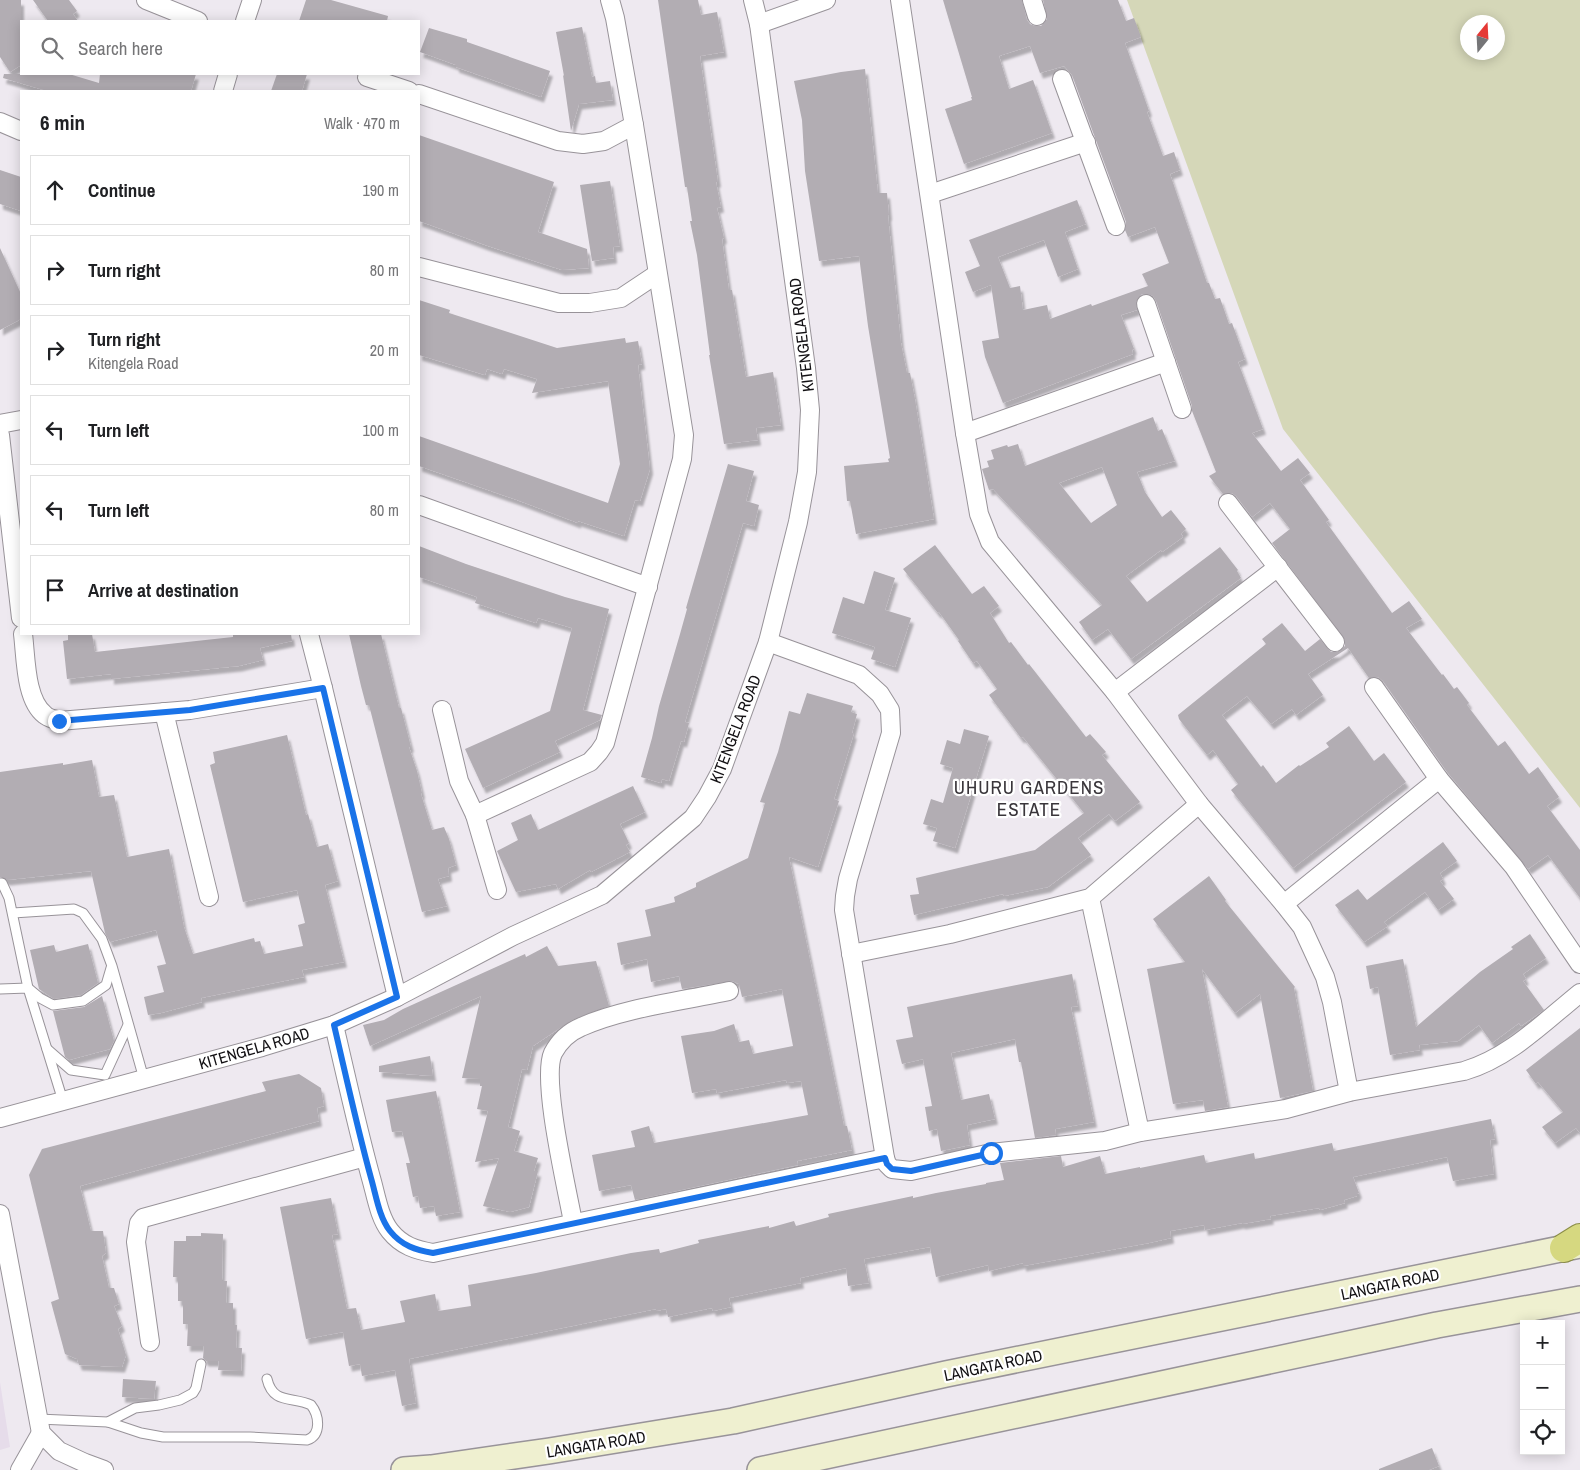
<!DOCTYPE html>
<html lang="en">
<head>
<meta charset="utf-8">
<style>
  :root { --surface:#fff; --page:#f2f2f2; --text:#202124; --muted:#757577; --line:#e0e0e0 }
  body { margin:0; font-family:"Archivo Narrow",sans-serif; background:var(--page); color:var(--text) }
  .controls { position:absolute; right:15px; bottom:15px; display:grid; overflow:hidden; border-radius:0px; box-shadow:0 2px 12px #0003 }
  .controls button { width:45px; height:45px; display:grid; place-items:center; padding:0; border:0; border-bottom:1px solid var(--line); background:var(--surface); color:var(--text); font:25px sans-serif }
  .compass { position:absolute; left:1460px; top:15px; width:45px; height:45px; border-radius:50%; background:var(--surface); box-shadow:0 2px 12px #0003; rotate:18deg }
  .stop { position:absolute; width:15px; height:15px; margin:-11px; border:4px solid #1a73e8; border-radius:50%; background:#fff }
  .stop.end { background:#1a73e8; border-color:#fff; box-shadow:0 1px 5px #0008 }
  .list { margin:0; padding:0; list-style:none }
  h2 { display:flex; justify-content:space-between; align-items:center; height:65px; margin:0; padding:0 20px; font-size:21px }
  h2 small { font-size:16px; font-weight:400; color:var(--muted) }
  .list li { display:grid; grid-template-columns:32px 1fr auto; gap:15px; align-items:center; box-sizing:border-box; height:70px; margin:0 10px 10px; padding:0 10px; border:1px solid var(--line); border-radius:0px }
  .list b { display:block; font-size:19px; white-space:nowrap }
  .list p { margin:0; font-size:16px; white-space:nowrap; color:var(--muted) }
  .list em { font-size:16px; font-style:normal; color:var(--muted) }
  .icon { flex:none; width:28px; height:28px; fill:none; stroke:currentColor; stroke-width:2; stroke-linecap:round; stroke-linejoin:round }
  .map { position:relative; flex:none; width:1580px; height:1470px; overflow:hidden }
  .search { position:absolute; background:var(--surface); box-shadow:0 2px 12px #0003; left:20px; top:20px; width:400px; height:55px; display:flex; align-items:center; gap:12px; box-sizing:border-box; padding:0 18px; border-radius:0px; color:var(--muted); font-size:19px }
  .panel { position:absolute; background:var(--surface); box-shadow:0 2px 12px #0003; left:20px; top:90px; width:400px; height:545px; border-radius:0px }
  .map>svg:first-child { display:block }
  .built { fill:#e6dcea }
  .green { fill:#d5d7b8; fill-rule:evenodd }
  .building { fill:#b2adb3; fill-rule:evenodd; filter:url(#shadow) }
  .lines { fill:none; stroke-linecap:round; stroke-linejoin:round }
  .service-casing { stroke:#989399; stroke-width:11 }
  .minor-casing { stroke:#989399; stroke-width:20 }
  .secondary-casing { stroke:#989399; stroke-width:28 }
  .trunk-casing { stroke:#8a8c46; stroke-width:30 }
  .service { stroke:#fff; stroke-width:9 }
  .minor { stroke:#fff; stroke-width:18 }
  .secondary { stroke:#eff0d0; stroke-width:25 }
  .trunk { stroke:#d6d880; stroke-width:28 }
  .route { stroke:#1a73e8; stroke-width:6 }
  .labels { text-anchor:middle; stroke-width:4.5; stroke-linejoin:round; paint-order:stroke }
  .street-label { font-size:16px; fill:#121013; stroke:#fff }
  .quarter-label { font-size:19px; letter-spacing:1px; fill:#3a363b; stroke:#fff }
</style>
</head>
<body>
<div class="map">
<svg width="1580" height="1470" viewBox="0 0 1580 1470">
  <defs>
    <filter id="shadow"><feDropShadow dx="3" dy="5.5" stdDeviation="1" flood-color="#0004"/></filter>
  </defs>
  <rect width="100%" height="100%" fill="#eee9f0"/>
  <path class="built" d="M0,1382l10,65 -10,3z"/>
  <path class="green" d="M1127,0h453v808l-297,-379zM1468,22h30v30h-30z"/>
  <g class="building">
    <path d="M0,0h21v65l-11,7 -10,-15z"/>
    <path d="M33,0h36l8,11 -4,3 5,7h-30z"/>
    <path d="M306,0h25l57,16 -1,5h-88z"/>
    <path d="M658,0h40l3,15 16,-3 7,40 -24,4 18,126h-2l5,25 -4,1 7,30 -2,1 7,51h3l14,87 27,-5 8,53 -25,3 2,12 -34,4 -15,-89h1l-13,-100 -7,-34h2l-5,-34h-2z"/>
    <path d="M943,0h79l5,20 3,4 5,2h6l6,-7 -4,-19h75l8,21 8,-3 7,19 -16,6 24,68 -2,1 16,44 11,-4 6,18 -10,4 37,109h2l6,16 5,-1 9,26 3,-1 13,36 -7,3 25,67 -11,4 29,38 17,-13 12,15 -10,7 29,40 -3,2 66,91 17,-12 13,18 -16,9 36,47 1,-1 11,15 3,-2 12,16 -2,2 31,41 7,-5 24,33 9,-7 21,30 -12,9 33,44v48l-32,-43 -20,14 -81,-97 -64,-91 -5,-4 -9,1 -21,-30 -40,26 15,21 -27,20 -4,-6 -21,15 -24,-28 -25,19 39,52 2,-2 13,18 23,-18 1,1 29,-19 -3,-4 23,-17 25,35 10,-8 22,29 -113,86 -62,-78 7,-6 -25,-34 -6,5 -28,-36 -1,-4 88,-71 -4,-5 20,-16 23,28 15,-12 11,13h6l8,-6v-6l-73,-97 18,-14 -20,-26 -18,14 -16,-21 -4,-3 -9,1 -14,-18 7,-4 -24,-61v-5l-36,-105 -3,-5 -5,-2h-6l-6,8 1,8 -16,5 13,34 -2,1 1,4 -130,49 -18,-46 -3,-16 17,-3 -8,-53 -18,7 -8,-20 15,-6 -11,-26 108,-40 9,24 -21,8 13,37 -20,8 -14,-37 -46,17 12,31 10,-2 3,24 24,-5 3,14 41,-15 1,2 56,-20 -6,-12 27,-11 -14,-36 -27,10 -3,-7 1,-8 -54,-147 -8,-9 -24,7 -10,-27 -31,10 10,33 24,-9 19,53 -88,31 -19,-55 27,-9 -1,-3h1z"/>
    <path d="M582,27l10,50 3,-1 1,7 14,-2 3,19 -34,4 -8,27 -8,-56 1,1 -8,-44z"/>
    <path d="M429,28l38,11v3l83,29 -9,26 -85,-30v-2l-36,-13z"/>
    <path d="M865,69l13,124h9l2,22 -1,1 13,127 6,30h3l5,26 19,120 -78,15 -6,-33h-3l-3,-35 45,-4 -1,-3 2,-1 -22,-132 -9,-70 -40,5 -14,-90 -3,-51 -8,-39 47,-9z"/>
    <path d="M4,74h65l30,9 1,-9h96l-5,17h-144l-44,-13z"/>
    <path d="M277,74h30l-5,17h-31z"/>
    <path d="M419,135l135,47 -16,50 49,17 2,19 -27,2 -74,-24 -69,-25z"/>
    <path d="M0,170l21,7v34l-21,-7z"/>
    <path d="M610,181l10,65 -7,1 1,11 -22,3 -12,-76z"/>
    <path d="M0,248l21,46v25l-21,11z"/>
    <path d="M419,300l31,10 -1,3 108,35 68,-10 1,5 12,-2 4,23 -4,1 12,104 -10,32 -5,-1 -11,36 -46,-15v2l-61,-23 -98,-34v-30l189,67 12,-39 -12,-83 -76,12 5,-14 -33,-10 -2,5 -15,-5 -2,6 -66,-20z"/>
    <path d="M1153,417l5,14 4,-2 13,32 -38,11 8,20 17,25 9,-7 15,19 -5,5 2,3 -21,15 -1,-2 -35,26 21,26 73,-55 18,23 -1,1 4,7 -110,81 -23,-30 -16,11 -13,-18 23,-17 -109,-116 -4,1 -7,-21 7,-2 -2,-6 7,-2 -3,-9 16,-5 1,2 10,-3 7,22zM1102,467l15,38 -26,18 -32,-40z"/>
    <path d="M728,464l26,7 -8,30 13,4 -5,21 -11,-3 -58,199 4,1 -5,19 -3,-1 -12,40 -7,-2 -1,4 -20,-6 11,-39 7,-32 21,-72 7,-25 -1,-1z"/>
    <path d="M935,545l37,49 12,-8 15,20 -9,7 19,30 2,-1 17,23 1,-1 57,73 4,-3 16,18 -4,3 38,47 -25,19 -6,-7 -31,24 13,17 -43,32 -44,9 -1,-2 -89,21 -4,-20 9,-1 -3,-16 119,-28 49,-37 -61,-76 -2,1 -32,-43 8,-6 -20,-28 -4,2 -15,-22 1,-1 -20,-28 -1,1 -35,-44z"/>
    <path d="M419,546l47,18 99,33 44,12 -26,101 19,5 -2,5 -45,21 5,11 -77,36 -18,-39 85,-38 22,-83 -34,-10 -2,5 -37,-12 -24,-8 2,-6 -58,-20z"/>
    <path d="M874,571l21,7 -10,32 26,8 -16,49 -24,-8 4,-12 -43,-14 11,-36 21,7z"/>
    <path d="M68,634h24l3,18 138,-15v-3h58l1,7 -32,7 3,12 -24,6 -128,13v-5l-44,5 -4,-38 5,-1z"/>
    <path d="M349,634h32l18,74h2l10,39h-2l8,24 5,22 -1,1 11,36 12,-3 5,12 7,26 -8,3 1,8 -11,3 9,27 -25,6 -53,-207h-3l-5,-19z"/>
    <path d="M807,693l46,13 -2,6 6,2 -5,19h2l-20,66 5,2 -21,66 -29,-10 55,269h3l5,24 -55,11 1,4 -163,35 -4,-15 -32,6 -7,-36 43,-8 -4,-16 18,-5 5,17 154,-28 -7,-34 -14,2 -1,-3 -69,13 -1,-4 -24,4 -11,-57 33,-5 20,-7 5,18 10,-2 4,14 40,-8 -11,-57 -40,8 -3,-13 -7,-3 -50,8 -3,-13 -28,6 -4,-23 -26,6 -4,-22 34,-7 -6,-26 30,-8 -1,-5 22,-10v-4l52,-25 17,-55 -5,-1 18,-50 11,-41 11,3z"/>
    <path d="M964,729l25,7 -34,112 -22,-7 4,-13 -14,-4 8,-25 12,4 10,-35 -13,-4 7,-24 13,4z"/>
    <path d="M287,735l19,80 2,-1 9,33 11,-3 10,37 -13,4 19,77 -42,8 2,7 -103,21 1,4 -41,11 -13,2 -4,-18 20,-5 -7,-26 9,-2 -10,-34 -46,12 -5,-9 -14,-62 -84,9 -7,-3v-105l63,-9v2l29,-5 7,37 15,-2 13,62 42,-8 15,78 9,27 61,-16 1,4 5,-1 4,13 39,-8 -5,-21 7,-2 -8,-33 -54,12 -33,-137 5,-2 -2,-11z"/>
    <path d="M633,786l12,26 -25,12 9,19 -3,2 4,7 -39,20 -1,-2 -32,19 -2,-5 -40,8 -19,-41 21,-11 -7,-17 20,-9 7,16z"/>
    <path d="M1443,842l14,19 -17,12 3,6 -3,2 14,18 -16,11 -13,-18 -41,30 4,4 -24,16 -29,-37 23,-16 9,11z"/>
    <path d="M1209,876l17,24 -1,1 70,86 -1,1 19,103 -33,7 -20,-104 -25,19 -33,-44 26,138 -23,4 -2,-11 -30,4 -26,-135 38,-7 -32,-43z"/>
    <path d="M1530,934l16,24 -23,16 3,5 -3,2 21,29 -23,16 -2,-3 -27,20 -13,-18 -21,16 -39,4 1,5 -30,5 -12,-68 -8,2 -4,-23 37,-7 13,68 64,-55 33,-23 -2,-2z"/>
    <path d="M88,944l10,39 -17,12 -27,4 -15,-10 -9,-39 24,-5 2,7z"/>
    <path d="M547,946l11,20 38,-5 13,45 -37,14 -39,26 -6,24 -5,-1 -14,58 12,4 -6,20 24,7 -4,13h4l-9,36 -19,5 -27,-6 16,-48 -24,4 13,-51 -11,-2 5,-23h-2v-7l-18,-1 19,-82 -111,50 -7,-21 21,-5 19,-11 122,-55 1,3z"/>
    <path d="M1072,974l6,32 -7,1 23,115 -39,7 1,6 -21,3 -14,-76h-2l-4,-23 -64,14 10,47 28,-6 6,25 -28,6 3,20 -29,6 -4,-22 -8,2 -4,-24 7,-1 -9,-47 -21,5 -6,-24 17,-3 -6,-30z"/>
    <path d="M102,996l12,45 -4,8 -41,11 -4,-3 -12,-46 31,-4z"/>
    <path d="M1580,1028v105l-4,-5 -21,15 -13,-16 21,-15 -25,-30 -2,2 -10,-14z"/>
    <path d="M430,1056l3,20 -54,-4v-6z"/>
    <path d="M299,1074l22,14 3,18 -7,2 2,13 -239,65 11,45h12l3,22 -4,3 7,32h5l5,16 -5,2 8,20 -4,3 8,26 -4,12 -43,-2 -2,-6 -12,-5 -14,-52 8,-3 -30,-124 13,-26 224,-58 -4,-9z"/>
    <path d="M436,1091l24,121 -24,4 -2,-10 -14,2 -2,-12 -5,1 -7,-34h4l-8,-32 -10,1 -6,-32z"/>
    <path d="M1491,1119l4,20 -5,1 4,34 -41,7 -6,-24 -94,20 6,16 -2,1v2l-13,4 1,3 -25,7 -1,-2 -49,8 1,3 -29,5v-1l-37,7 -1,-5 -34,6 1,7 -22,5 -126,23v-3l-34,8 -1,-6 -52,12 -6,-30 -66,12 5,24 -21,3 -2,-18 -46,10 1,5 -72,15 2,9 -18,4 -1,-3 -44,9 -2,-8 -10,2v-2l-247,50 7,44 -14,3 -7,-36 -33,6 -2,-12 -11,2 -6,-34 -37,7 -26,-132 51,-9 7,36 -6,1 15,74 9,-1 5,22 44,-8 -5,-21 35,-7 3,17 33,-5 -3,-21 68,-12 95,-20 28,-4 1,4 39,-10 -1,-3 71,-14v2l25,-7 2,5 33,-9 -1,-3 85,-18v2l23,-5 50,-9v-1l18,-3 -4,-17 61,-7 2,11 37,-11 5,18 35,-7v1l64,-13 2,8 48,-10 1,6 77,-16 2,8z"/>
    <path d="M201,1233l22,1 -1,47h5l-1,22h7v22h4l-1,23h6l-1,23 -23,-1 1,-9h-13l-3,-3 1,-12h-17l1,-22h-5v-23h-5v-24h-5l1,-36h12v-5h15z"/>
    <path d="M123,1379l33,2 -2,18 -32,-2z"/>
    <path d="M1432,1448l7,18 -10,4h-50v-1z"/>
  </g>
  <g class="lines">
    <defs>
      <g id="service">
        <path d="M0,883h2l7,15 19,90 35,113"/>
        <path d="M13,913l61,-4 9,4 19,26 10,27 32,113"/>
        <path d="M0,989l28,-1 12,10 13,7 30,-4 23,-16 5,-17"/>
        <path d="M47,1049l24,21 34,5 23,-50"/>
        <path d="M38,1419l70,3 27,-14 24,-3 21,-5 13,-7 3,-5 5,-24"/>
        <path d="M108,1422l33,11 22,4h87l57,3c15,-5 12,-25 4,-35 -18,-9 -38,0 -44,-26"/>
      </g>
      <g id="minor">
        <path d="M146,0l52,21"/>
        <path d="M900,0l65,433 14,81 11,28 125,150 84,112 85,100 18,23 23,50 7,25 17,90"/>
        <path d="M1032,0l5,16"/>
        <path d="M245,21l7,-21"/>
        <path d="M759,24l67,-24"/>
        <path d="M367,77l42,14"/>
        <path d="M1062,79l54,147"/>
        <path d="M223,91l5,-17"/>
        <path d="M419,94l139,47 25,3 21,-3 30,-16"/>
        <path d="M0,122l21,9"/>
        <path d="M930,194l156,-52"/>
        <path d="M419,267l140,36h31l31,-5 36,-24"/>
        <path d="M1146,304l36,105"/>
        <path d="M0,424l21,-4"/>
        <path d="M965,433l201,-71"/>
        <path d="M0,435l21,183"/>
        <path d="M1228,503l107,139"/>
        <path d="M419,505l229,82"/>
        <path d="M23,634c3,23 2,66 22,81 3,3 9,4 14,6l131,-11 133,-22"/>
        <path d="M309,634l14,54 74,309"/>
        <path d="M768,642l91,33 21,19 10,16 1,23 -43,146 -3,17 -1,14 41,248 2,6 5,5 19,2 80,-18 114,-12 35,-9 146,-23 63,-17 115,-21c45,-13 80,-49 116,-78"/>
        <path d="M1374,687l65,92 75,88 66,97"/>
        <path d="M1115,692l163,-125"/>
        <path d="M442,710l17,71 16,34 22,75"/>
        <path d="M164,712l45,185"/>
        <path d="M475,815l115,-53 9,-10 6,-9 77,-284 2,-24 -50,-310 -19,-107 -5,-18"/>
        <path d="M1090,898l50,234"/>
        <path d="M1284,904l155,-125"/>
        <path d="M851,954l99,-20 140,-36 109,-94"/>
        <path d="M334,1025c12,51 23,102 37,153 5,17 8,39 19,53 12,15 26,19 43,22l452,-95"/>
        <path d="M0,1118l262,-71 72,-22 63,-28 116,-61 89,-41 91,-77 14,-21 15,-28 46,-127 30,-120 9,-50 3,-62 -4,-42 -47,-344 -6,-24"/>
        <path d="M0,1214l41,219 18,18 26,12 19,7"/>
        <path d="M573,1222c-6,-33 -32,-143 -20,-169 6,-11 16,-21 28,-26 42,-19 102,-26 148,-36"/>
        <path d="M150,1342l-14,-100 3,-19 4,-5 222,-61"/>
        <path d="M20,1470l21,-37"/>
      </g>
      <g id="secondary">
        <path d="M404,1470l27,-2 118,-17 184,-30 213,-47 634,-129"/>
        <path d="M760,1470l677,-145 143,-26"/>
      </g>
      <path id="trunk" d="M1564,1248l16,-10"/>
    </defs>
    <use href="#service" class="service-casing"/>
    <use href="#minor" class="minor-casing"/>
    <use href="#secondary" class="secondary-casing"/>
    <use href="#trunk" class="trunk-casing"/>
    <use href="#service" class="service"/>
    <use href="#minor" class="minor"/>
    <use href="#secondary" class="secondary"/>
    <use href="#trunk" class="trunk"/>
  </g>
  <g class="lines">
    <path class="route" d="M59,721l131,-11 133,-22 74,309 -63,28c12,51 23,102 37,153 5,17 8,39 19,53 12,15 26,19 43,22l452,-95 2,6 5,5 19,2 80,-18"/>
  </g>
  <g class="labels">
    <g class="street-label">
      <text transform="translate(801 335) rotate(-97)" y="6">KITENGELA ROAD</text>
      <text transform="translate(735 729) rotate(-69)" y="6">KITENGELA ROAD</text>
      <text transform="translate(254 1048) rotate(-16)" y="6">KITENGELA ROAD</text>
      <text transform="translate(1390 1284) rotate(-12)" y="6">LANGATA ROAD</text>
      <text transform="translate(993 1365) rotate(-12)" y="6">LANGATA ROAD</text>
      <text transform="translate(596 1444) rotate(-9)" y="6">LANGATA ROAD</text>
    </g>
    <g class="quarter-label">
      <text x="1029" y="794">UHURU GARDENS<tspan x="1029" dy="22">ESTATE</tspan></text>
    </g>
  </g>
</svg>
<div class="controls">
<button>+</button>
<button>−</button>
<button><svg class="icon" aria-label="locate" viewBox="0 0 24 24"><circle cx="12" cy="12" r="6"/><path d="M12 2v4M12 18v4M2 12h4M18 12h4"/></svg></button>
</div>
<svg class="compass" viewBox="-18 -18 36 36"><path d="M0-13l5 13h-10z" fill="#e53935"/><path d="M0 13l5-13h-10z" fill="#757577"/></svg>
<div class="stop" style="left:991px;top:1153px"></div>
<div class="stop end" style="left:59px;top:721px"></div>
<div class="search"><svg class="icon" aria-label="search" viewBox="0 0 24 24"><circle cx="10" cy="10" r="6"/><path d="M15 15l6 6"/></svg>Search here</div>
<section class="panel">
<h2>6 min<small>Walk · 470 m</small></h2>
<ul class="list">
<li><svg class="icon" aria-label="ahead" viewBox="0 0 24 24"><path d="M12 20V5M6 11l6-6 6 6"/></svg><div><b>Continue</b></div><em>190 m</em></li>
<li><svg class="icon" aria-label="right" viewBox="0 0 24 24"><path d="M7 20v-9h11M14 6l5 5-5 5"/></svg><div><b>Turn right</b></div><em>80 m</em></li>
<li><svg class="icon" aria-label="right" viewBox="0 0 24 24"><path d="M7 20v-9h11M14 6l5 5-5 5"/></svg><div><b>Turn right</b><p>Kitengela Road</p></div><em>20 m</em></li>
<li><svg class="icon" aria-label="left" viewBox="0 0 24 24"><path d="M17 20v-9H6M10 6l-5 5 5 5"/></svg><div><b>Turn left</b></div><em>100 m</em></li>
<li><svg class="icon" aria-label="left" viewBox="0 0 24 24"><path d="M17 20v-9H6M10 6l-5 5 5 5"/></svg><div><b>Turn left</b></div><em>80 m</em></li>
<li><svg class="icon" aria-label="arrive" viewBox="0 0 24 24"><path d="M6 21V4h12l-3 4 3 4H6"/></svg><div><b>Arrive at destination</b></div></li>
</ul>
</section>
</div>
</body>
</html>
